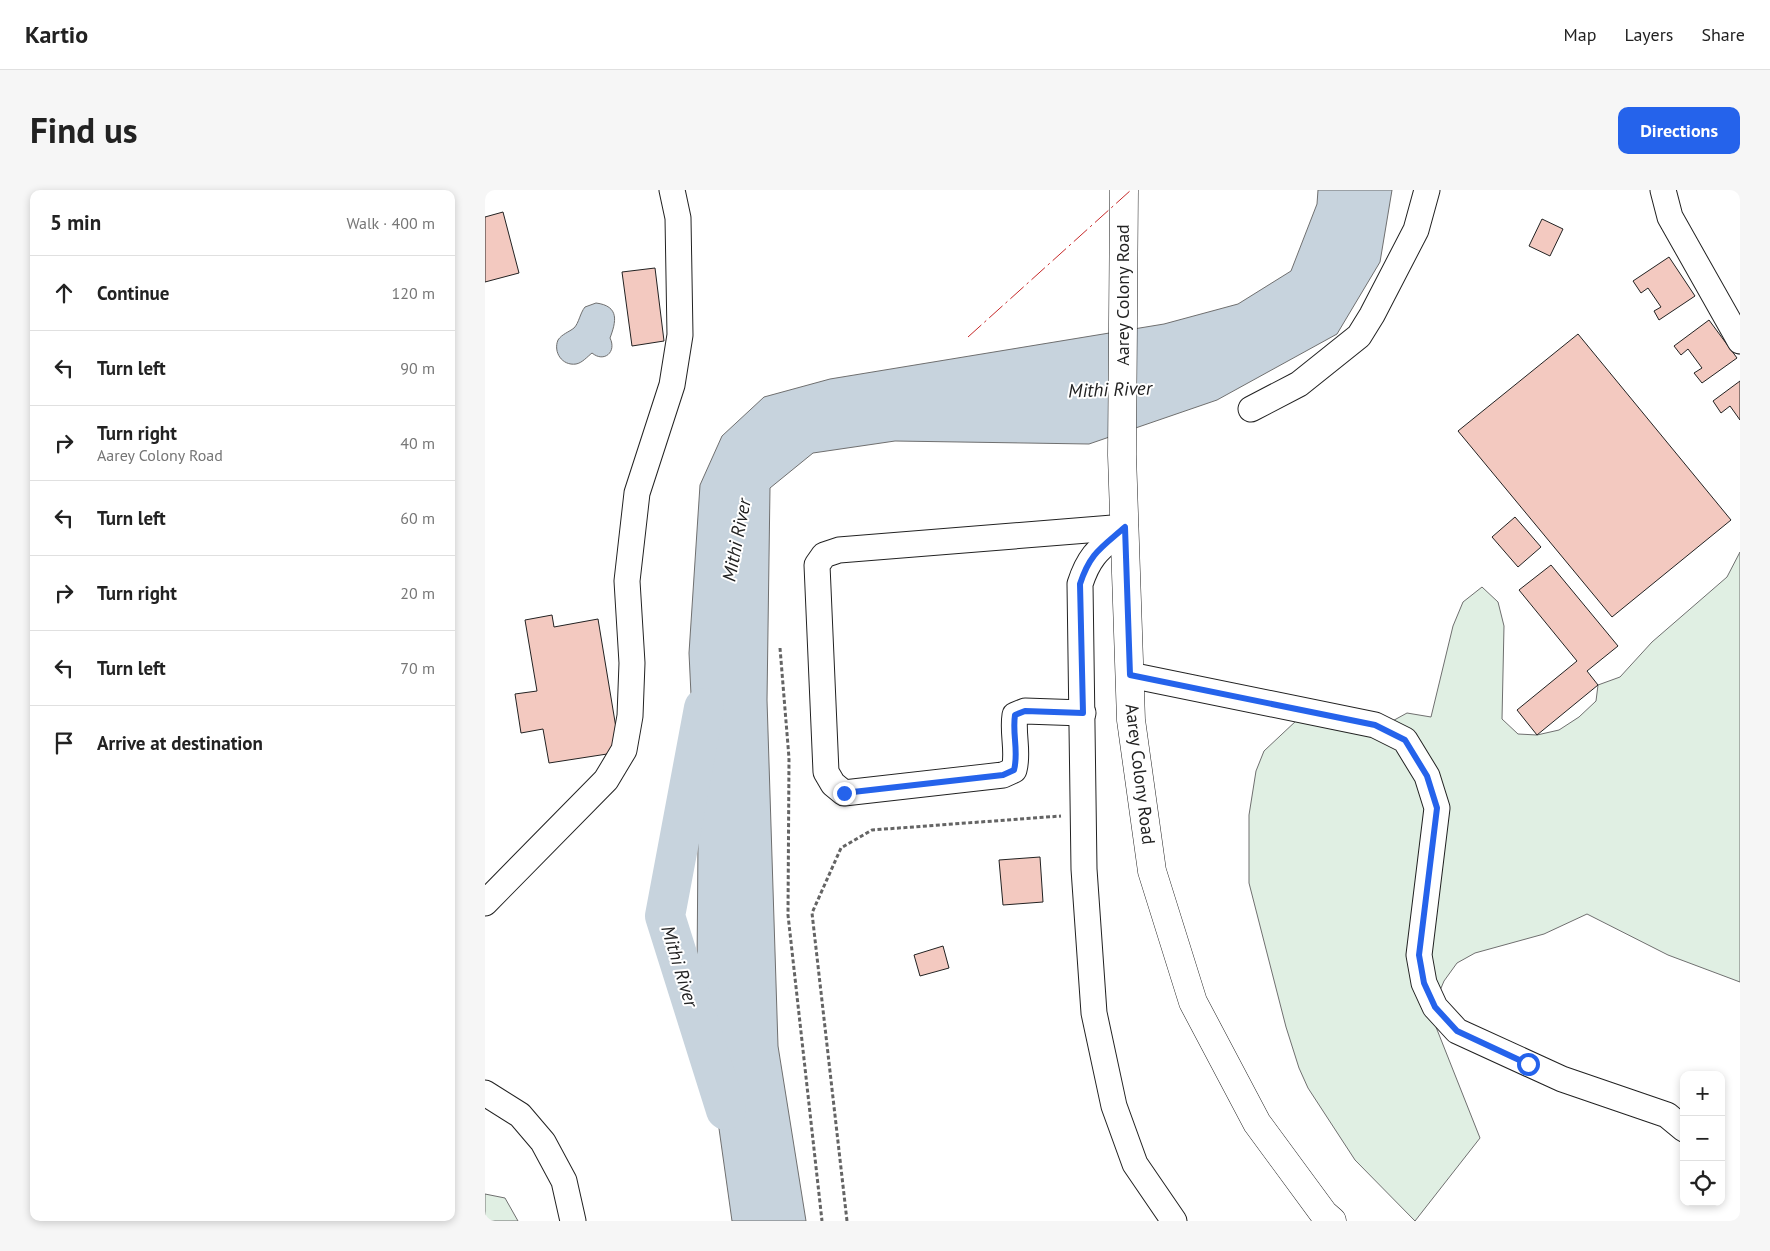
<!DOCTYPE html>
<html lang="en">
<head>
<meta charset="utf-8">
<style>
  :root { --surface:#fff; --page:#f6f6f6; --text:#222; --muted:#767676; --line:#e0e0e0; --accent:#2563eb }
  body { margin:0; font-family:"PT Sans",sans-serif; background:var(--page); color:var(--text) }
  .controls { position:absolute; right:15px; bottom:15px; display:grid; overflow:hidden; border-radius:10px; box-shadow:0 2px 8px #0003 }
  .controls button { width:45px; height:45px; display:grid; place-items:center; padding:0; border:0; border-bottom:1px solid var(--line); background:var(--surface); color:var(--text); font:25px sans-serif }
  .stop { position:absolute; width:15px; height:15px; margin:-11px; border:4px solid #2563eb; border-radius:50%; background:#fff }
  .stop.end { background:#2563eb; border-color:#fff; box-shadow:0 1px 5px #0008 }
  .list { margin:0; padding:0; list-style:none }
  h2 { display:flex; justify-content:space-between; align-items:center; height:65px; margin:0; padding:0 20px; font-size:21px }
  h2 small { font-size:16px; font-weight:400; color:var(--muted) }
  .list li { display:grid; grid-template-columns:32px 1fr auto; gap:15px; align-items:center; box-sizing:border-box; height:75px; padding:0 20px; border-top:1px solid var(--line) }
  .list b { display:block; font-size:19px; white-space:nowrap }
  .list p { margin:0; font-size:16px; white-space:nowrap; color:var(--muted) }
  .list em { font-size:16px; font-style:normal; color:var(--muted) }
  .icon { flex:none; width:28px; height:28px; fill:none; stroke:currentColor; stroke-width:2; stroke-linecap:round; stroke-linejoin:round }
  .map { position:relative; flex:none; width:1255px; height:1031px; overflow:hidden; border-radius:10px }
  header { display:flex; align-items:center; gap:30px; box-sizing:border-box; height:70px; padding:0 25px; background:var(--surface); border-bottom:1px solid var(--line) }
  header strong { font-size:24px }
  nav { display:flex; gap:28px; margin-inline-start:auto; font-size:18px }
  .intro { display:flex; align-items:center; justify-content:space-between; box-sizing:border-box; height:120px; padding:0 30px }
  h1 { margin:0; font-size:35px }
  .button { padding:12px 22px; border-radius:10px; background:var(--accent); color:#fff; font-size:18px; font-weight:700 }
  main { display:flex; gap:30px; padding:0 30px }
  aside { flex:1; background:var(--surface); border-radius:10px; box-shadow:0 2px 8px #0003 }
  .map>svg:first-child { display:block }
  .green { fill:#e0efe3; stroke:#6f6f6f }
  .water { fill:#c7d3dd; stroke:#6f6f6f }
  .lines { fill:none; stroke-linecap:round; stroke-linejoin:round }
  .river { stroke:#c7d3dd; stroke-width:40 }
  .building { fill:#f3c9c0; stroke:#222 }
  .minor-casing { stroke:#222; stroke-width:27 }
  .major-casing { stroke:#222; stroke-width:29 }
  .path { stroke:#646464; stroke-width:3; stroke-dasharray:4 2.5; stroke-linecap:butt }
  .minor { stroke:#fff; stroke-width:25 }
  .major { stroke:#fff; stroke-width:28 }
  .power { stroke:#c62828; stroke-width:1; stroke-dasharray:18 4 2.5 4; stroke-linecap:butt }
  .route { stroke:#2563eb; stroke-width:6 }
  .labels { text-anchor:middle; stroke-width:4; stroke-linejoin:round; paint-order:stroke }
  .street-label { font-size:18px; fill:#222; stroke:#fff }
  .water-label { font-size:19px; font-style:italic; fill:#222; stroke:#fff }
</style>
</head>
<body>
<header>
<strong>Kartio</strong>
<nav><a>Map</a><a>Layers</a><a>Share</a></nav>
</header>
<div class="intro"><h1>Find us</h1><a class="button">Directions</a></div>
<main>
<aside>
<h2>5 min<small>Walk · 400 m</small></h2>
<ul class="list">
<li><svg class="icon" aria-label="ahead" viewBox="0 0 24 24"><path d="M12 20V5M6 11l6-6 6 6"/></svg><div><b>Continue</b></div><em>120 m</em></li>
<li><svg class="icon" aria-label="left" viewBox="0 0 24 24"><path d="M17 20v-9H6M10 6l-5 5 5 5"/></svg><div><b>Turn left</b></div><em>90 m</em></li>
<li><svg class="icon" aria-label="right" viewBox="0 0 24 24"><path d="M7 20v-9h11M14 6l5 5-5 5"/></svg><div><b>Turn right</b><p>Aarey Colony Road</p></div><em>40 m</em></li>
<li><svg class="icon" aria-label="left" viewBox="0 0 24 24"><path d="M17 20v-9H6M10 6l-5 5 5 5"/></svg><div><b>Turn left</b></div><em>60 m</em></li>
<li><svg class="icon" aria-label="right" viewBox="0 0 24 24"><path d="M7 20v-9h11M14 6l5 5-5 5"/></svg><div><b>Turn right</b></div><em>20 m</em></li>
<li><svg class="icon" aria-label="left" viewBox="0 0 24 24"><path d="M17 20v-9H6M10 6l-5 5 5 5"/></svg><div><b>Turn left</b></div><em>70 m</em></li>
<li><svg class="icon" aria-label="arrive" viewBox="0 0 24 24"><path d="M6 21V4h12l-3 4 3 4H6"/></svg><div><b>Arrive at destination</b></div></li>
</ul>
</aside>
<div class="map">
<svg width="1255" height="1031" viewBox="0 0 1255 1031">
  <rect width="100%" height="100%" fill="#fff"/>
  <g class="green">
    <path d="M1255,362v430l-72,-27 -81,-41 -43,20 -69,19 -18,10 -13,18 -8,19 -2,22 46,116 -65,83 -60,-61 -47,-72 -9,-20 -13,-41 -37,-144v-68l7,-44 8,-20 33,-31 90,4 20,-11 24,4 22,-91 10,-24 19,-15 16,15 6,24 -2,93 16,15 19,1 22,-5 20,-13 17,-16 2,-16 22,-8 32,-35 75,-65z"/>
    <path d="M0,1004l20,4 13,23h-33z"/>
  </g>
  <g class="water">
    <path d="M833,0h74l-12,72 -43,72 -120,66 -128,44 -194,-3 -82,12 -43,35 -3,212 11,346 28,175h-74l-35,-249 1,-131 -9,-188 11,-168 22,-49 42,-39 66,-18 334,-55 74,-20 53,-33 26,-67z"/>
    <path d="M111,113c24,3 20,19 14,35 7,14 -6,25 -18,15 -5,4 -10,10 -16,11 -14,2 -23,-12 -18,-24 4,-6 11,-8 16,-12 5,-5 6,-15 11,-21z"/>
  </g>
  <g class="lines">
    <path class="river" d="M219,518l-39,208 61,194"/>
  </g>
  <g class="building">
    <path d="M18,22l16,61 -34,9v-65z"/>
    <path d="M1057,29l21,10 -13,27 -21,-10z"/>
    <path d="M1184,67l26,39 -36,24 -5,-9 7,-4 -13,-19 -7,5 -8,-12z"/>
    <path d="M170,78l9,73 -32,5 -10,-74z"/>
    <path d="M1224,130l28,38 -35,25 -8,-10 8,-5 -14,-19 -7,6 -7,-9z"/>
    <path d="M1093,144l153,186 -119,97 -154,-186z"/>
    <path d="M1255,191v39l-10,-14 -9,7 -8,-12z"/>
    <path d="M1030,327l26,30 -23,20 -26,-30z"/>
    <path d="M1066,375l67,81 -31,25 11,14 -61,50 -20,-25 60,-49 -58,-71z"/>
    <path d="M67,425l2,12 44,-8 22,133 -71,11 -6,-34 -22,4 -6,-39 22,-3 -12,-71z"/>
    <path d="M555,667l3,45 -40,3 -4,-45z"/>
    <path d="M458,756l6,22 -29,8 -6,-21z"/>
  </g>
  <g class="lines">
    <defs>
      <g id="minor">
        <path d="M1178,0l7,27 70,124"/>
        <path d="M766,219l48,-25 60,-48 13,-21 44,-85 11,-40"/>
        <path d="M640,337c-24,21 -35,26 -45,57l4,285 10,144 20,93 21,58 39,57"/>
        <path d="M645,485l245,50 30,15 22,36 10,32 -18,147 5,28 11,24 22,24 105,48 105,36 17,14"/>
        <path d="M598,523l-58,-2 -10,4c-3,19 4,37 -1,55l-11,5 -159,18 -11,-9 -7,-12 -9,-207 7,-10 15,-5 286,-23"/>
        <path d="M0,713l121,-123 18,-30 6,-34 2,-53 -5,-82 10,-88 35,-108 8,-50 -2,-117 -6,-28"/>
        <path d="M0,903l35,22 23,27 21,39 9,40"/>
      </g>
      <path id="major" d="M639,0l-2,265 9,265 21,151 41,131 64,121 67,91 8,7"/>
    </defs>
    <use href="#minor" class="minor-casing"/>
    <use href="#major" class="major-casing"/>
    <g class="path">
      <path d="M295,458l9,110 -1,157 34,306"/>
      <path d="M362,1031l-35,-308 29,-65 31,-18 189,-14"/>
    </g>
    <use href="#minor" class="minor"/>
    <use href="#major" class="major"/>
    <path class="power" d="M483,147l163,-147"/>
  </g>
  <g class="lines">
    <path class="route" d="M359,603l159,-18 11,-5c5,-18 -2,-36 1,-55l10,-4 58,2 -3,-129c10,-31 21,-36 45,-57l5,148 245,50 30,15 22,36 10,32 -18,147 5,28 11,24 22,24 71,33"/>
  </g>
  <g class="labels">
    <g class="street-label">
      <text transform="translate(638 105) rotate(-90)" y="6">Aarey Colony Road</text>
      <text transform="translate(655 584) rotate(83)" y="6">Aarey Colony Road</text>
    </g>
    <g class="water-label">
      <text transform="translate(625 199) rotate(-2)" y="7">Mithi River</text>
      <text transform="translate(251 350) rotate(-79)" y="7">Mithi River</text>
      <text transform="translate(195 776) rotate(73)" y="7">Mithi River</text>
    </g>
  </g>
</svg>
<div class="controls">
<button>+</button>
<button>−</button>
<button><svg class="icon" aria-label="locate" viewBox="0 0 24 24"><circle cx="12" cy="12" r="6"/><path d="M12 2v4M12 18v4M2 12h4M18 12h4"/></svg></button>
</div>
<div class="stop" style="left:1043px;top:874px"></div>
<div class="stop end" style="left:359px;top:603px"></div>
</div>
</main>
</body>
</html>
